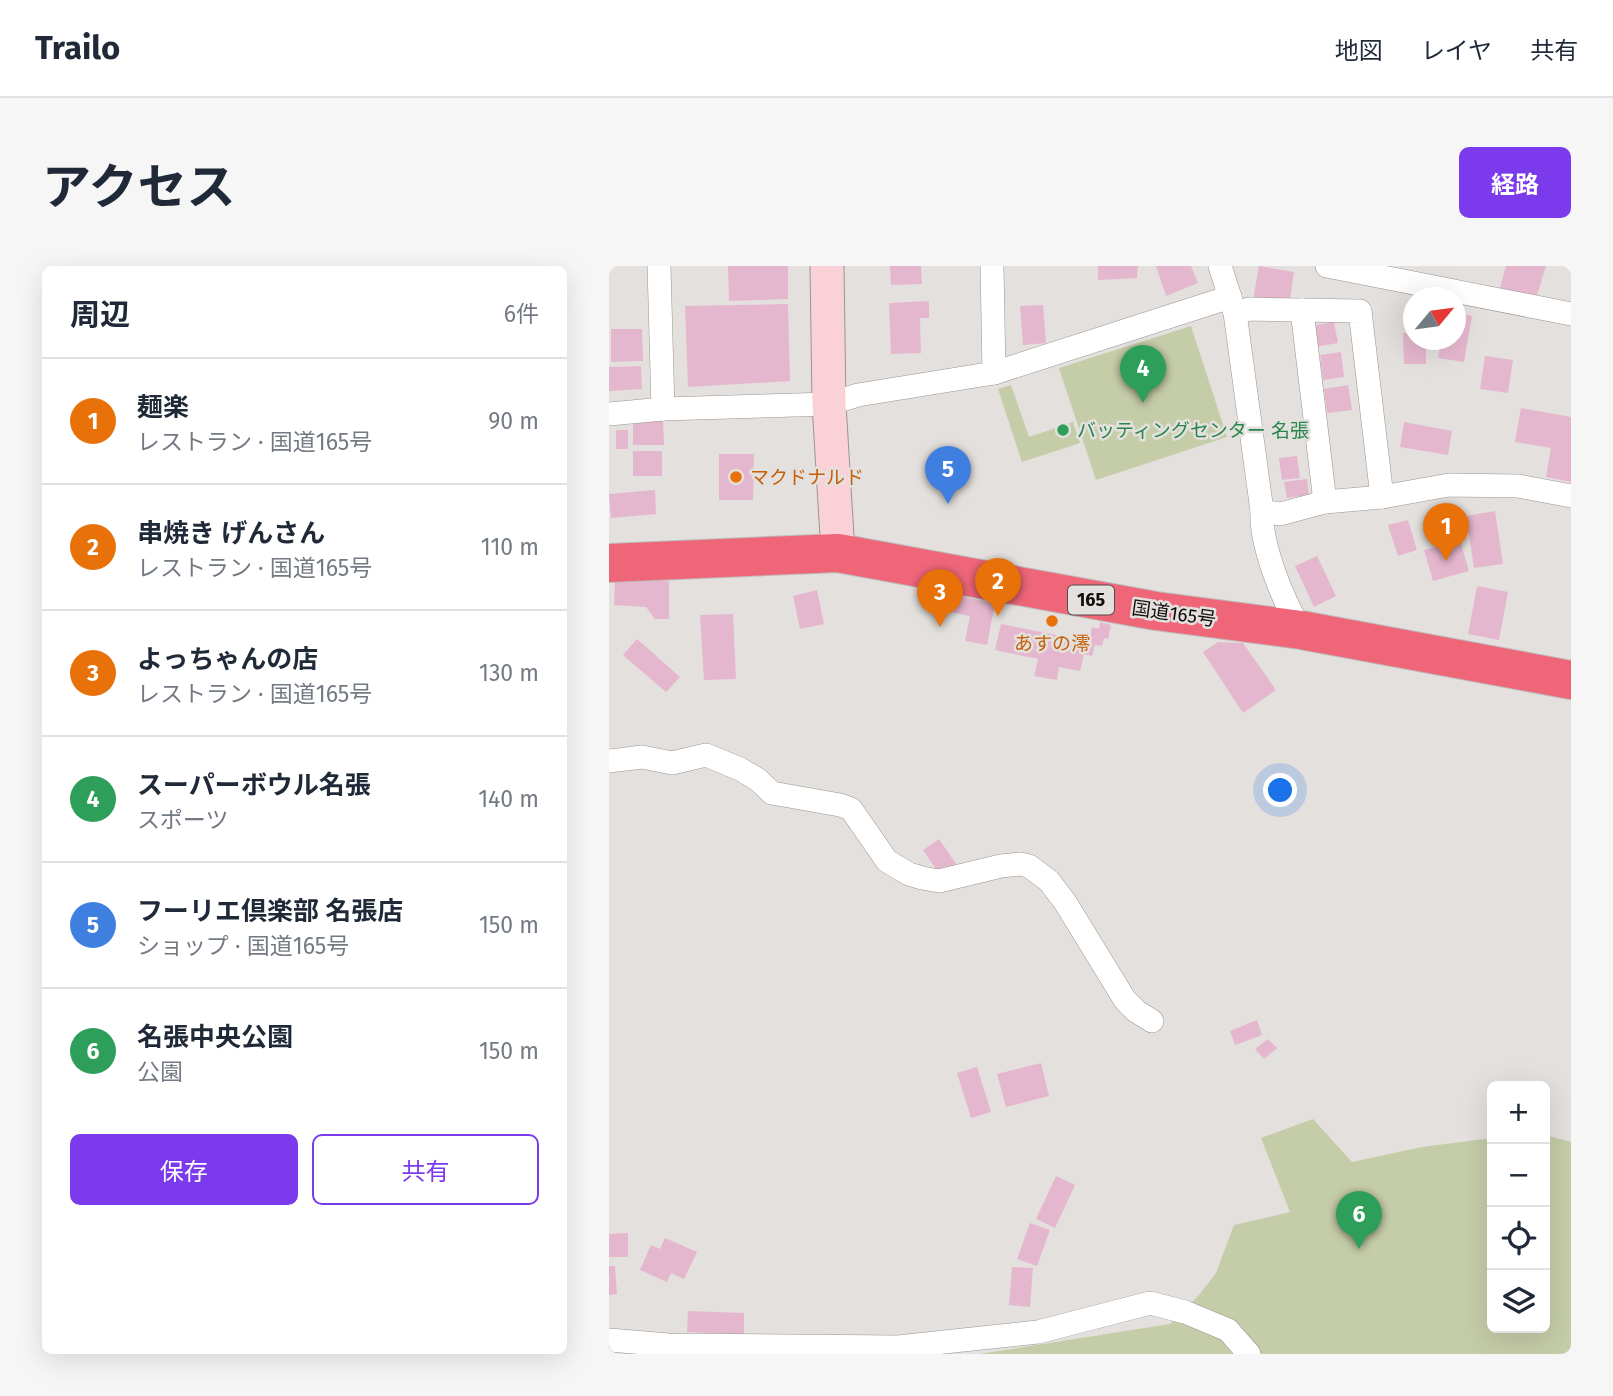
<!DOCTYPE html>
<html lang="ja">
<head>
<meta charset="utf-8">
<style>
  :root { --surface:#fff; --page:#f6f6f7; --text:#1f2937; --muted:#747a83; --line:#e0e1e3; --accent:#7c3aed }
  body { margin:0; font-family:"Fira Sans","Noto Sans JP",sans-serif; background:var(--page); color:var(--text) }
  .controls { position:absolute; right:21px; bottom:21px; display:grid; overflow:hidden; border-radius:10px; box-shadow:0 7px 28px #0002 }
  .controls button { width:63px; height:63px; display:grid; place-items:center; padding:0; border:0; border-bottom:2px solid var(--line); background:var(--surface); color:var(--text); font:35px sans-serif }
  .compass { position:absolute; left:794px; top:21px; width:63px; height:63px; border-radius:50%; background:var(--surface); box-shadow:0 7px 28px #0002; rotate:61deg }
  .you { position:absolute; left:672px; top:525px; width:24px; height:24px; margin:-18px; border:5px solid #fff; border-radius:50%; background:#1a73e8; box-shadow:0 0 0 10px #1a73e833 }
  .badge { display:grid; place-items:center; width:46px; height:46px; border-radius:50%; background:var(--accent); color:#fff; font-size:23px; font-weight:700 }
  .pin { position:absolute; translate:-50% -58px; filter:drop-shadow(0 2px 4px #0008) }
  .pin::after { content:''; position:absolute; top:37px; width:24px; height:21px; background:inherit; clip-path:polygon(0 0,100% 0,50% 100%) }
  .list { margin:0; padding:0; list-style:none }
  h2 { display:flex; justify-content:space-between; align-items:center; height:91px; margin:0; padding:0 28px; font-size:30px }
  h2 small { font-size:23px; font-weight:400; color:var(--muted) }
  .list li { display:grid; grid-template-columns:46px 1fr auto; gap:21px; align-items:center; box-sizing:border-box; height:126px; padding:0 28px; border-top:2px solid var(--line) }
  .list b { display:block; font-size:26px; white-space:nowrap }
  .list p { margin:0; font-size:23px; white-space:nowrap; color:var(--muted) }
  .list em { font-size:23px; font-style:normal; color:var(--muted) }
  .actions { display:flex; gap:14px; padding:21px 28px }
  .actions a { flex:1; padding:16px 0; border:2px solid var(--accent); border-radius:10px; text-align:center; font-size:24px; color:var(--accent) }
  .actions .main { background:var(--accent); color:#fff }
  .icon { flex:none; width:38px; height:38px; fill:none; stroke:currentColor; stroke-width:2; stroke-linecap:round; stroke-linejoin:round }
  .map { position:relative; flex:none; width:962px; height:1088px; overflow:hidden; border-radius:10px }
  header { display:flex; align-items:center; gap:42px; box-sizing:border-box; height:98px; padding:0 35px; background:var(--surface); border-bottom:2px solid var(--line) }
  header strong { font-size:33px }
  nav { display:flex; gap:38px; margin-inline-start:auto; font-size:24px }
  .intro { display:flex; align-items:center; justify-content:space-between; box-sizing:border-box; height:168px; padding:0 42px }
  h1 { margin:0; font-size:49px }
  .button { padding:18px 32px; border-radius:10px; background:var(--accent); color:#fff; font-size:24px; font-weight:700 }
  main { display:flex; gap:42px; padding:0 42px }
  aside { flex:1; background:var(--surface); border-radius:10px; box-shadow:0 7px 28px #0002 }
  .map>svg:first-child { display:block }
  .green { fill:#c5cca8 }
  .building { fill:#e5b7ce }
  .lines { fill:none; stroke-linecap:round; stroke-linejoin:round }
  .street-casing { stroke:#999592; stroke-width:24 }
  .secondary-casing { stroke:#999592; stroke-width:35 }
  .highway-casing { stroke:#bcbcbb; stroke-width:40 }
  .street { stroke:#fff; stroke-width:23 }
  .secondary { stroke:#fad1d7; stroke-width:33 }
  .highway { stroke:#ef6679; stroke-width:38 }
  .leisure-dot { fill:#2e9e5b; stroke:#e4e0dd; stroke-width:2.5 }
  .food-dot { fill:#e8710a; stroke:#e4e0dd; stroke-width:2.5 }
  .labels { text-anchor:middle; stroke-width:5; stroke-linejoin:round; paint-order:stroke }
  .shield { fill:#e4e0dd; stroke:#504d4b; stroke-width:2 }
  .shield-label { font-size:18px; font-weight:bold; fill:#100e0d }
  .leisure-label { font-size:19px; fill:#27864d; stroke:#e4e0dd; text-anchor:start }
  .food-label { font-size:19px; fill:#c56008; stroke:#e4e0dd; text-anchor:start }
  .street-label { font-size:19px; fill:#100e0d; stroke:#e4e0dd }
</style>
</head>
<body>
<header>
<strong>Trailo</strong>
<nav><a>地図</a><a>レイヤ</a><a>共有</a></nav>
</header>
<div class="intro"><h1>アクセス</h1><a class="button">経路</a></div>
<main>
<aside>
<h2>周辺<small>6件</small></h2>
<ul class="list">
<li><span class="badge" style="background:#e8710a">1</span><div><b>麺楽</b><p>レストラン · 国道165号</p></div><em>90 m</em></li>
<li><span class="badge" style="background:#e8710a">2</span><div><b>串焼き げんさん</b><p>レストラン · 国道165号</p></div><em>110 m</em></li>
<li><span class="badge" style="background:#e8710a">3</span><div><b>よっちゃんの店</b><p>レストラン · 国道165号</p></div><em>130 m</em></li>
<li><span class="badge" style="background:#2e9e5b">4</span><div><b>スーパーボウル名張</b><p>スポーツ</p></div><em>140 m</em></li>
<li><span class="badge" style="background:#3f7fe0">5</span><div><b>フーリエ倶楽部 名張店</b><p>ショップ · 国道165号</p></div><em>150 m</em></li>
<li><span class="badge" style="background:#2e9e5b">6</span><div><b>名張中央公園</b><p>公園</p></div><em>150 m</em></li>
</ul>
<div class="actions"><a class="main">保存</a><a>共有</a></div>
</aside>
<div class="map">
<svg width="962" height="1088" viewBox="0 0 962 1088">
  <rect width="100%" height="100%" fill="#e4e0dd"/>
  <g class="green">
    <path d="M582,60l36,111 -131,43 -37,-112z"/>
    <path d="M402,119l18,52 44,-15 7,21 -58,19 -24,-73z"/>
    <path d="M704,853l39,43 70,-15 70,-9v190h53v-193l26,7v212h-591l190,-30 29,-29 17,-22 18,-48 56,-13 -29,-74z"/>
  </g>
  <g class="building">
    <path d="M119,0h60v33l-59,2z"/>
    <path d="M281,0h31l1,18 -31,1z"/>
    <path d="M489,0h40l-1,12 -39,2z"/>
    <path d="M547,0h35l7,17 -32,13z"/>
    <path d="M650,0l35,6 -5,34 -36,-6z"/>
    <path d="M897,0h40l-11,36 -36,-11z"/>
    <path d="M320,35v17h-9l1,35 -30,1 -2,-51z"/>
    <path d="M179,38l2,77 -102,6 -3,-81z"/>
    <path d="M434,39l3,38 -23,2 -3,-39z"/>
    <path d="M846,47l17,3 -8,46 -26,-4 3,-18h14z"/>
    <path d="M725,56l4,21 -23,4 -4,-21z"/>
    <path d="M2,63h31l1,32 -32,1z"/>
    <path d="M794,67h10v7h13v24h-22z"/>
    <path d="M732,86l3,25 -21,3 -3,-25z"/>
    <path d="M876,90l28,4 -5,33 -28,-4z"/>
    <path d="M32,100l1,23 -33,2v-24z"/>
    <path d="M739,119l4,25 -25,3 -3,-24z"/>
    <path d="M912,142l50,9v65l-25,-5 5,-29 -36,-6z"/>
    <path d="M54,154l1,25h-31v-24z"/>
    <path d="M795,156l48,9 -4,24 -48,-8z"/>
    <rect x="7" y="164" width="12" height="19"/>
    <rect x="24" y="185" width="29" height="25"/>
    <path d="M110,188h35l-1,46h-34z"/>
    <path d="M688,190l3,22 -18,2 -3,-22z"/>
    <path d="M698,213l2,16 -22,3 -3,-16z"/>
    <path d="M46,224l1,24 -45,4 -2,-24z"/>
    <path d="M886,245l8,53 -29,4 -8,-52z"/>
    <path d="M799,254l9,30 -19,6 -10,-31z"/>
    <path d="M851,274l9,31 -36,10 -9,-31z"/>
    <path d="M708,290l19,40 -22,11 -19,-41z"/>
    <path d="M6,314l54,1v38h-14l-9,-12 -32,-2z"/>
    <path d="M868,320l31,6 -9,48 -31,-6z"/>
    <path d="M208,324l7,34 -24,5 -7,-33z"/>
    <path d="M335,327l51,10 -8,42 -22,-4 5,-25 -30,-6z"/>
    <path d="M124,348l3,65 -32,1 -4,-65z"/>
    <path d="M491,356l11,3 -3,14 -4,-1 -2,8 -7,-1 -3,11 -8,-2 -4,17 -21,-4 -2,13 -23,-4 4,-17 -43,-9 6,-26 76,15 1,-4 12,2 2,-10 7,2z"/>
    <path d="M28,373l43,38 -14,15 -43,-37z"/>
    <path d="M609,376l25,1 33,47 -33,23 -40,-61z"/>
    <path d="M330,573l17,25 -16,11 -17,-25z"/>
    <path d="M648,754l5,15 -27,10 -5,-14z"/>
    <path d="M659,773l9,9 -13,11 -9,-10z"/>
    <path d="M432,797l8,33 -43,11 -9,-33z"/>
    <path d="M368,801l14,45 -20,6 -14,-45z"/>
    <path d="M447,910l19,9 -20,43 -19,-9z"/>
    <path d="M421,957l20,7 -13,36 -20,-7z"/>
    <path d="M19,967v24h-19v-23z"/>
    <path d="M56,972l32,14 -13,27 -13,-6 -4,9 -27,-12 11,-25 9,4z"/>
    <path d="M0,1000h6l2,28 -8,1z"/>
    <path d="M403,1001l21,1 -3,39 -21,-2z"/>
    <path d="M79,1045l56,2v21l-57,-2z"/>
  </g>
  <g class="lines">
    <defs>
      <g id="street">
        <path d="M50,0l4,143"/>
        <path d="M383,0l2,107"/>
        <path d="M611,0l15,47 27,198c-2,33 21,90 39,119"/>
        <path d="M718,0l244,48"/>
        <path d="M693,44l23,192"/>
        <path d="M626,47l14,-4 111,2 22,186"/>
        <path d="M0,148l54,-5 166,-5 29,-9 136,-22 236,-76"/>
        <path d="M653,245l18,3 45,-12 57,-5 67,-12 69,1 53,10"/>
        <path d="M0,495l33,-4 30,6 34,-8 34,14 17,10 15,14 68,12 11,4 36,52 22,13 13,4 17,3 62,-15 19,-2 9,2 20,15 16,21 60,98 11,11 16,10"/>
        <path d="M0,1074l60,5 229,2 140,-15 112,-29 35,9 43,18 21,24"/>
      </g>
      <path id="secondary" d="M218,0l2,138 9,149"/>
      <path id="highway" d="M0,297l229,-10 318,58 145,19 270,50"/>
    </defs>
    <use href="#street" class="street-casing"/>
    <use href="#secondary" class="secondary-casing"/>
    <use href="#highway" class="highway-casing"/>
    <use href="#street" class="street"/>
    <use href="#secondary" class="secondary"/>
    <use href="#highway" class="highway"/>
  </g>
  <circle class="leisure-dot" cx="454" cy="164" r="7"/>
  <g class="food-dot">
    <circle cx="127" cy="211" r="7"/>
    <circle cx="443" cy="355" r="7"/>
  </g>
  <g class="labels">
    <rect class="shield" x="459" y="319.5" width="46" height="29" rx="5"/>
    <g class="shield-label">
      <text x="482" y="340">165</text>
    </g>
    <g class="leisure-label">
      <text x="468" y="171">バッティングセンター 名張</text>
    </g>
    <g class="food-label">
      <text x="141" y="218">マクドナルド</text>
      <text x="443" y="384" text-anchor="middle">あすの澪</text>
    </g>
    <g class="street-label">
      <text transform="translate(565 347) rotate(8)" y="7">国道165号</text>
    </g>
  </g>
</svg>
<div class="controls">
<button>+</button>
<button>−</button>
<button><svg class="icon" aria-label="locate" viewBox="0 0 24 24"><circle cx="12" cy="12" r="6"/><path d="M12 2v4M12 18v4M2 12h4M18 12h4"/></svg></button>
<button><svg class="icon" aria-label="layers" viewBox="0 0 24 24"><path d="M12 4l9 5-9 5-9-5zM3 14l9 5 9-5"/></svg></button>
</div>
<svg class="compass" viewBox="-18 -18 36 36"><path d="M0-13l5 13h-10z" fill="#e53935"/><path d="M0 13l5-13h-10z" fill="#747a83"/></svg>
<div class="you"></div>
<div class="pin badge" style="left:837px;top:295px;background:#e8710a">1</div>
<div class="pin badge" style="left:389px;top:350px;background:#e8710a">2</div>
<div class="pin badge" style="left:331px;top:361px;background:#e8710a">3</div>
<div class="pin badge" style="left:534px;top:137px;background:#2e9e5b">4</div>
<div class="pin badge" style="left:339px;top:238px;background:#3f7fe0">5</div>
<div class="pin badge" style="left:750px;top:983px;background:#2e9e5b">6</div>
</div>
</main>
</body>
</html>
